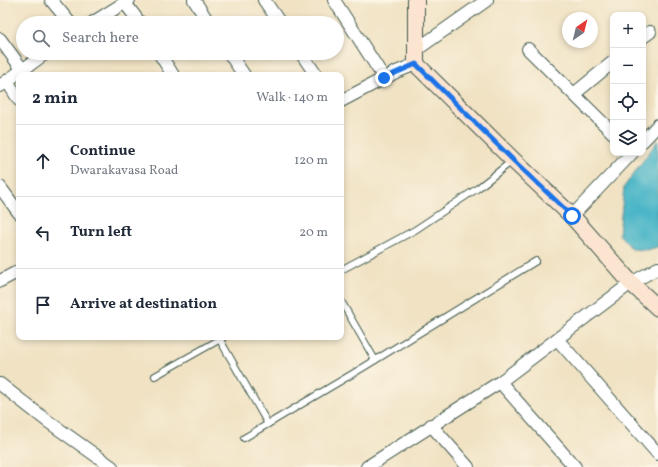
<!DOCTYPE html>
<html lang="en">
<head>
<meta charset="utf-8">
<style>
  :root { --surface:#fff; --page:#f6f6f7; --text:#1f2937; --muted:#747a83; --line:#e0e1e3 }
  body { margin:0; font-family:Vollkorn,serif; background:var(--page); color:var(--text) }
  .controls { position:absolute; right:12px; top:12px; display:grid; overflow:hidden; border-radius:8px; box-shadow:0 2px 6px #0003 }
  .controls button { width:36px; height:36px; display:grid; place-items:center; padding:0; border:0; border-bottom:1px solid var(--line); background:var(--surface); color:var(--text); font:20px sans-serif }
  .compass { position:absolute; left:562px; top:12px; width:36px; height:36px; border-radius:50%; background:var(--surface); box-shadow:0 2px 6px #0003; rotate:35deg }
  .stop { position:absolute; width:12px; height:12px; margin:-9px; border:3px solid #1a73e8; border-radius:50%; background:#fff }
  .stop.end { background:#1a73e8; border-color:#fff; box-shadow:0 1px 4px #0008 }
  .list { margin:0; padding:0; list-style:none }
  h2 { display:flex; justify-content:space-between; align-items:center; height:52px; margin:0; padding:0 16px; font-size:17px }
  h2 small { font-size:13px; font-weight:400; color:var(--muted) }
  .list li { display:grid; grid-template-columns:26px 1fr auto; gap:12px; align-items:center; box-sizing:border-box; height:72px; padding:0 16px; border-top:1px solid var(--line) }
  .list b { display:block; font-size:15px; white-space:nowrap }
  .list p { margin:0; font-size:13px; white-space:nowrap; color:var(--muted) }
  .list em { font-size:13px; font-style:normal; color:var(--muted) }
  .icon { flex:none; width:22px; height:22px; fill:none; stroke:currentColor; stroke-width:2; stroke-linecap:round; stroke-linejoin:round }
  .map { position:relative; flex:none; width:658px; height:467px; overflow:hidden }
  .search { position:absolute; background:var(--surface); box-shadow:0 2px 6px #0003; left:16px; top:16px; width:328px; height:44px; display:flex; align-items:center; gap:10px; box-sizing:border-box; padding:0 14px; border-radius:22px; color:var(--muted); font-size:15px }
  .panel { position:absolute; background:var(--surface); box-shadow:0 2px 6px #0003; left:16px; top:72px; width:328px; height:268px; border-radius:8px }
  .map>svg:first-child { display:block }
  .water { fill:#4bb6c7; stroke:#357a7e }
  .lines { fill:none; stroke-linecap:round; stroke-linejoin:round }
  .lane-casing { stroke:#3e5649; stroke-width:8 }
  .street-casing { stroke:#3e5649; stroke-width:14 }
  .secondary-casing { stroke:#3e5649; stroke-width:18 }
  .lane { stroke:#fff; stroke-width:6 }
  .street { stroke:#fff; stroke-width:12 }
  .secondary { stroke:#fce5d0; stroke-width:16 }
  .route { stroke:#1a73e8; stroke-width:5 }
</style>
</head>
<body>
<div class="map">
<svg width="658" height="467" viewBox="0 0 658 467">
  <rect width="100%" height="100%" fill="#fcf5e5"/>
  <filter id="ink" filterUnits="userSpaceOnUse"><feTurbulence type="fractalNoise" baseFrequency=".025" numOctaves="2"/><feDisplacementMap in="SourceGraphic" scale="8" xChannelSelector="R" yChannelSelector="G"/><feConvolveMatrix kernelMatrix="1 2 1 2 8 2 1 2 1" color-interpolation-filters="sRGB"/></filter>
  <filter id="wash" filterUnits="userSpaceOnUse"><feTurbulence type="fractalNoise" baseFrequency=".012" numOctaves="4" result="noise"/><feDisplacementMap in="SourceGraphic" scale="16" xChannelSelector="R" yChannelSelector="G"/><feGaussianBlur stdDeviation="0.9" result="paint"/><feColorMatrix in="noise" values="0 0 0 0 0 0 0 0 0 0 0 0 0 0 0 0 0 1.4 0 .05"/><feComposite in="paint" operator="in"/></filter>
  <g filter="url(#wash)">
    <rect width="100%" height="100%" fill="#f0e2c3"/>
    <path class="water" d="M658,140v107l-12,3 -14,-1 -13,-15 5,-47z"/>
  </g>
  <g filter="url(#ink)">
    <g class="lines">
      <defs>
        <g id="lane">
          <path d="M341,270l74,-40 63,-42 34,-27"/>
          <path d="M341,301l34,59"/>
          <path d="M220,340l48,84"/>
          <path d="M155,376l69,-39"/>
          <path d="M244,438l24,-14 96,-57 172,-106"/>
        </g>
        <g id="street">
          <path d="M51,0l19,23"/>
          <path d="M194,0l15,23"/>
          <path d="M264,0l16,23"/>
          <path d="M334,0l50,78"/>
          <path d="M125,3l15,20"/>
          <path d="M92,23l37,-23"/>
          <path d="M643,37l7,-5"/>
          <path d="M0,39l22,30"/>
          <path d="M528,49l85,84"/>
          <path d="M416,50l71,-50"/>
          <path d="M159,53l14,22"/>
          <path d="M229,53l15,22"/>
          <path d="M301,53l15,22"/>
          <path d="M7,81l12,19"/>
          <path d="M0,86l46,-33"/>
          <path d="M574,94l39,-32"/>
          <path d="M341,101l55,-29 20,-8"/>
          <path d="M643,141l15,-16"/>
          <path d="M0,187l19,26"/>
          <path d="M572,216l60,-63"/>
          <path d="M0,281l19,-10"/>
          <path d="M557,339l101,115"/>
          <path d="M500,382l75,85"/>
          <path d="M0,384l46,36 66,47"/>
          <path d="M431,425l37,42"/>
          <path d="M367,467l133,-85 131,-99 27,-15"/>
        </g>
        <path id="secondary" d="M416,0v64l97,96 59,56 59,67 27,25"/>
      </defs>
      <use href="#lane" class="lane-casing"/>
      <use href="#street" class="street-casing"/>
      <use href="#secondary" class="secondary-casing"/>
      <use href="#lane" class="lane"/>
      <use href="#street" class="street"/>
      <use href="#secondary" class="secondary"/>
    </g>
  </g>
  <g class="lines" filter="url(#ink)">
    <path class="route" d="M384,78l32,-14 97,96 59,56"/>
  </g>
</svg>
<div class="controls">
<button>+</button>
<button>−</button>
<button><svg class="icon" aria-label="locate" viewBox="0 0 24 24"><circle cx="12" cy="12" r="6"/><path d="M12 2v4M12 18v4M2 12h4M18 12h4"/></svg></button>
<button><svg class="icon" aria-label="layers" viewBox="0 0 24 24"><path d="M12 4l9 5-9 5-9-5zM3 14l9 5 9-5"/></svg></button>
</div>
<svg class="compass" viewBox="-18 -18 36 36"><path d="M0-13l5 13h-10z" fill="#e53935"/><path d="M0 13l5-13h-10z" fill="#747a83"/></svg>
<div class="stop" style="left:572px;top:216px"></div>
<div class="stop end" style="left:384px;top:78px"></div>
<div class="search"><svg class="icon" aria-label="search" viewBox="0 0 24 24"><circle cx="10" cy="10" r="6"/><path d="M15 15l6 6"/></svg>Search here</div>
<section class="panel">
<h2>2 min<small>Walk · 140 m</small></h2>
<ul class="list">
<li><svg class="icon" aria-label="ahead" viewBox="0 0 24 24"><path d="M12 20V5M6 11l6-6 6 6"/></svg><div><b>Continue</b><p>Dwarakavasa Road</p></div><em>120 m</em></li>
<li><svg class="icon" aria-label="left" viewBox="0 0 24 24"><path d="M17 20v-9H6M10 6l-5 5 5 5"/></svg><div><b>Turn left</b></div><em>20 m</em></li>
<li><svg class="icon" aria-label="arrive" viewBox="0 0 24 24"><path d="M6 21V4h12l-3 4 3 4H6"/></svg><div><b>Arrive at destination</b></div></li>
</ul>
</section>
</div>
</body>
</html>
